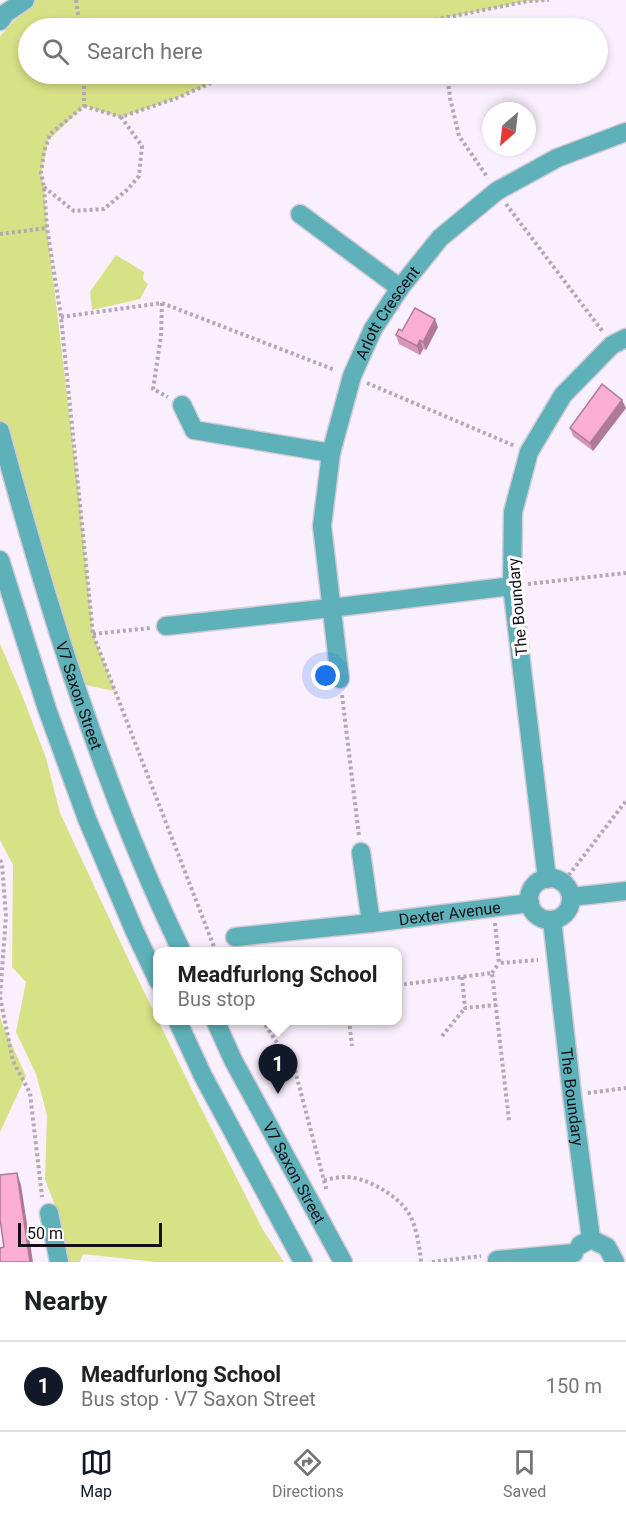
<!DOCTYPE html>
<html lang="en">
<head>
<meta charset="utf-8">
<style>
  :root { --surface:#fff; --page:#f6f6f6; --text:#202124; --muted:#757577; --line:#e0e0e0; --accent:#111827 }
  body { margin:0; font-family:Roboto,sans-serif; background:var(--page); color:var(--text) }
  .compass { position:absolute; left:482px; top:102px; width:54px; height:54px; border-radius:50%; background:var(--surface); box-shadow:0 3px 9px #0003; rotate:208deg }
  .scale { position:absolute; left:18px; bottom:15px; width:144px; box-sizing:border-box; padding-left:6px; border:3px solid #150f17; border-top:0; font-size:16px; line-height:21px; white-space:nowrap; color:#150f17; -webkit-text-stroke:4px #fff; paint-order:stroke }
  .you { position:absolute; left:326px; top:676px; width:21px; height:21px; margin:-15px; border:4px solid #fff; border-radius:50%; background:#1a73e8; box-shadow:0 0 0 9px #1a73e833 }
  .badge { display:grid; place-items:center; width:39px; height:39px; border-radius:50%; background:var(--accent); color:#fff; font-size:20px; font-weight:700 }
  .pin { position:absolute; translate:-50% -50px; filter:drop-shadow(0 2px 3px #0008) }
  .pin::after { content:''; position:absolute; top:32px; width:21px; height:18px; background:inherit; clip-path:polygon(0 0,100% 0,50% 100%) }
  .popup { position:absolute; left:153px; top:947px; width:249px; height:78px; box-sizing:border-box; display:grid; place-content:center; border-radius:12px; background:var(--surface); filter:drop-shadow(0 2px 4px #0005); font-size:20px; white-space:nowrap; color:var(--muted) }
  .popup b { font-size:22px; color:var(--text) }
  .popup::after { content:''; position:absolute; left:50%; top:100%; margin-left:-12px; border:12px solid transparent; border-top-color:var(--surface) }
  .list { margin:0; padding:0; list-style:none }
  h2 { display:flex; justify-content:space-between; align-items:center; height:78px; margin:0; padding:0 24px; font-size:26px }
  h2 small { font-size:20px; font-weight:400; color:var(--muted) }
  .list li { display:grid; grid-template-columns:39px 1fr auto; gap:18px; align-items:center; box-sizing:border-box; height:90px; padding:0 24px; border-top:2px solid var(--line) }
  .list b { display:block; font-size:22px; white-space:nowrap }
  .list p { margin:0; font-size:20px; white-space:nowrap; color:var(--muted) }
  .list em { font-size:20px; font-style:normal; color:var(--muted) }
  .icon { flex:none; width:33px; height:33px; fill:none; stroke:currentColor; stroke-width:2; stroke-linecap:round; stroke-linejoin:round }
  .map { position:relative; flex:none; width:626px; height:1262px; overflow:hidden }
  .search { position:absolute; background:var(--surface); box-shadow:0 3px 9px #0003; left:18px; right:18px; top:18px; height:66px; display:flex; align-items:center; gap:15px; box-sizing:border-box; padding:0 21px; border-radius:33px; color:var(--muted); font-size:22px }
  .sheet { height:168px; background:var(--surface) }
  nav { display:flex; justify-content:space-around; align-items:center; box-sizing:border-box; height:84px; border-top:2px solid var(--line); background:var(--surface); font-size:16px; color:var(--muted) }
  nav a { display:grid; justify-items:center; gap:3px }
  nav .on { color:var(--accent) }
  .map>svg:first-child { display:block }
  .green { fill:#d7e185 }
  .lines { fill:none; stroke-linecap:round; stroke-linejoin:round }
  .minor-casing { stroke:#d5cbd8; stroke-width:21 }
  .tertiary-casing { stroke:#d5cbd8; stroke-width:21 }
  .path { stroke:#b2a9b5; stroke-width:4; stroke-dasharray:3 3; stroke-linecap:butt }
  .minor { stroke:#5eb1b8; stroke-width:18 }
  .tertiary { stroke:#5eb1b8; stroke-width:18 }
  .wall { fill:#d796b5 }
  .shaded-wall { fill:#af7a93 }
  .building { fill:#faafd2; stroke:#af7a93; stroke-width:1.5 }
  .labels { text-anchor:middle; stroke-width:6; stroke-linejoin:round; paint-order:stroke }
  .street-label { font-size:16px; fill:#150f17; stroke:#fff }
</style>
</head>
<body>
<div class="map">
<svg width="626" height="1262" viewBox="0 0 626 1262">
  <rect width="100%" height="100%" fill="#faeffd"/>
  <g class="green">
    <path d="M34,0h515l-21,1 -134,27h-366v46h203l-54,24 -56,19 -37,-11 -36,35 -7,32 3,14 3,41 32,267 14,139 22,57 -40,-8 -75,-260v-387z"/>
    <path d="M116,255l28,17 -1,7 5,5 -8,15 -48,11 -2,-18z"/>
    <path d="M0,644l22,51 24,63 14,55 72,154 62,127 69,136 21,32h-128l-73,-8 -3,8h-15l-6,-46 -14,-37 2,-64 -11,-41 -20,-42 10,-50 -14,-15 1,-102 -13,-25z"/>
    <path d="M0,1017l4,11 22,48 -26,56z"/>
  </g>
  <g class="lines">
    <defs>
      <g id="minor">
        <path d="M300,214l100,74"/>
        <path d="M182,405l12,25 137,23"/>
        <path d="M166,626l165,-18 181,-22"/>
        <path id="s1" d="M340,679l-18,-153 9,-73 21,-77 21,-47 27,-41 40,-50 57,-47 60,-33 69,-26"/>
        <path d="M361,852l10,71"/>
        <circle cx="550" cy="899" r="21"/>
        <path d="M547,879l-35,-293 1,-74 16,-60 34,-57 49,-50 14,-7"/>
        <path d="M571,897l55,-6"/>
        <path id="s2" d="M552,920l20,175 19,144"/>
        <path id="s3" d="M235,937l136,-14 159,-20"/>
        <path d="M49,1213l10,49"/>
        <path d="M580,1245l11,-6 16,8 8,15"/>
        <path d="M497,1260l77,-7"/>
      </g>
      <g id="tertiary">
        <path d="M0,21l6,-8 19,-13"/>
        <path id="s4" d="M0,431c48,177 102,355 182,521"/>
        <path d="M0,560l47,149 40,110 47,111 24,51"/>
        <path d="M177,1020l26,56 100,186"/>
        <path id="s5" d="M215,1020l18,40 110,202"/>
      </g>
    </defs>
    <use href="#minor" class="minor-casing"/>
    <use href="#tertiary" class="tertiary-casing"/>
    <g class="path">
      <path d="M76,0l4,28"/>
      <path d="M440,19l1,9"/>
      <path d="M394,28l134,-27 21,-1"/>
      <path d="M84,74v32l-34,28 -6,18 -3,21 3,14 3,41 14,89 32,317 123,318"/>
      <path d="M447,74l3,24 9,38 29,42"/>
      <path d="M84,106l37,11 56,-19 54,-24"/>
      <path d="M44,187l30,24 30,-2 24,-20 11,-13 3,-30 -21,-29"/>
      <path d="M506,204l97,128"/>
      <path d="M0,234l47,-6"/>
      <path d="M162,303l-1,33 -8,53 15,8"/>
      <path d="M61,317l101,-14 173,67"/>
      <path d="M367,383l148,63"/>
      <path d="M528,584l98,-11"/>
      <path d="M93,634l57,-6"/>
      <path d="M342,695l17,141"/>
      <path d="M0,860l2,4 4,52 -6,81 13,64 17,32 12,104"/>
      <path d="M565,880l61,-79"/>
      <path d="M495,923l4,40 39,-3"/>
      <path d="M492,973l7,-10"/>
      <path d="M462,977l3,31 31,-3"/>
      <path d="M398,985l94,-12 17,147"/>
      <path d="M262,1020l33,50 32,122"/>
      <path d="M349,1020l3,26"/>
      <path d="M442,1036l23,-28"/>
      <path d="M588,1093l38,-5"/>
      <path d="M324,1180c6,-1 13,-3 19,-3 21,-1 53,17 65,35 8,12 12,36 13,50"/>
      <path d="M432,1262l49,-6"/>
    </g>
    <use href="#minor" class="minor"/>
    <use href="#tertiary" class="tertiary"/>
  </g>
  <g class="wall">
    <path d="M438,327l-12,23 -3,-1 -3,6 -21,-11 -3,-9 6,-4z"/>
    <path d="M626,408l-33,43 -20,-15 -3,-8z"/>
  </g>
  <g class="shaded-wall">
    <path d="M435,319l3,8 -12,23 -3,-8z"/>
    <path d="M420,340l3,9 -3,6 -3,-9z"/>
    <path d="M622,400l4,8 -33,43 -3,-8z"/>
    <path d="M17,1173l4,12 12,77h-3z"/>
  </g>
  <g class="building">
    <path d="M415,308l20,11 -12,23 -3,-2 -3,6 -21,-11 3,-6 3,2z"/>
    <path d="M602,384l20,16 -32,43 -20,-15z"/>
    <path d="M17,1173l13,89h-30v-14l4,-1 -4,-28v-44z"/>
  </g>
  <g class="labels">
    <g class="street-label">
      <text dy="6" stroke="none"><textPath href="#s1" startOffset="380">Arlott Crescent</textPath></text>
      <text transform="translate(517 607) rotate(-95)" y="6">The Boundary</text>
      <text dy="6" stroke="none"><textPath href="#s4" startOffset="276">V7 Saxon Street</textPath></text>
      <text dy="6" stroke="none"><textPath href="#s3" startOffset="216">Dexter Avenue</textPath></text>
      <text dy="6" stroke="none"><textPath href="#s2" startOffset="178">The Boundary</textPath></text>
      <text dy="6" stroke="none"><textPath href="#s5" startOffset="172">V7 Saxon Street</textPath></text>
    </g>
  </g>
</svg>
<svg class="compass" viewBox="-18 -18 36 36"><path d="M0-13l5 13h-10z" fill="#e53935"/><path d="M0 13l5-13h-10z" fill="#757577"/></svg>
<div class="scale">50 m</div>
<div class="you"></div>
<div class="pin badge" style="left:278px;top:1094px">1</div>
<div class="popup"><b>Meadfurlong School</b>Bus stop</div>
<div class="search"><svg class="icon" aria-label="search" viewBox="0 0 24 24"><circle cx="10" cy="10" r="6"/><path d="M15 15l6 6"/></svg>Search here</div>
</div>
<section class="sheet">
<h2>Nearby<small></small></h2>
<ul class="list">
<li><span class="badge">1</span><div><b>Meadfurlong School</b><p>Bus stop · V7 Saxon Street</p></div><em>150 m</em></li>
</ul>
</section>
<nav>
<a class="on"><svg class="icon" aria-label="map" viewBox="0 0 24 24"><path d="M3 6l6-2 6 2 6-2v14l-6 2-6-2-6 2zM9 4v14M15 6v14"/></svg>Map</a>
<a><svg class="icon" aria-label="directions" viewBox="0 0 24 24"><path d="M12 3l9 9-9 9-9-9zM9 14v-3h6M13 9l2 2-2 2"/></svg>Directions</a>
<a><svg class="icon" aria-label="saved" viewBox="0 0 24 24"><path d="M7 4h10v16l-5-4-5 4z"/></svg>Saved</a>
</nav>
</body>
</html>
